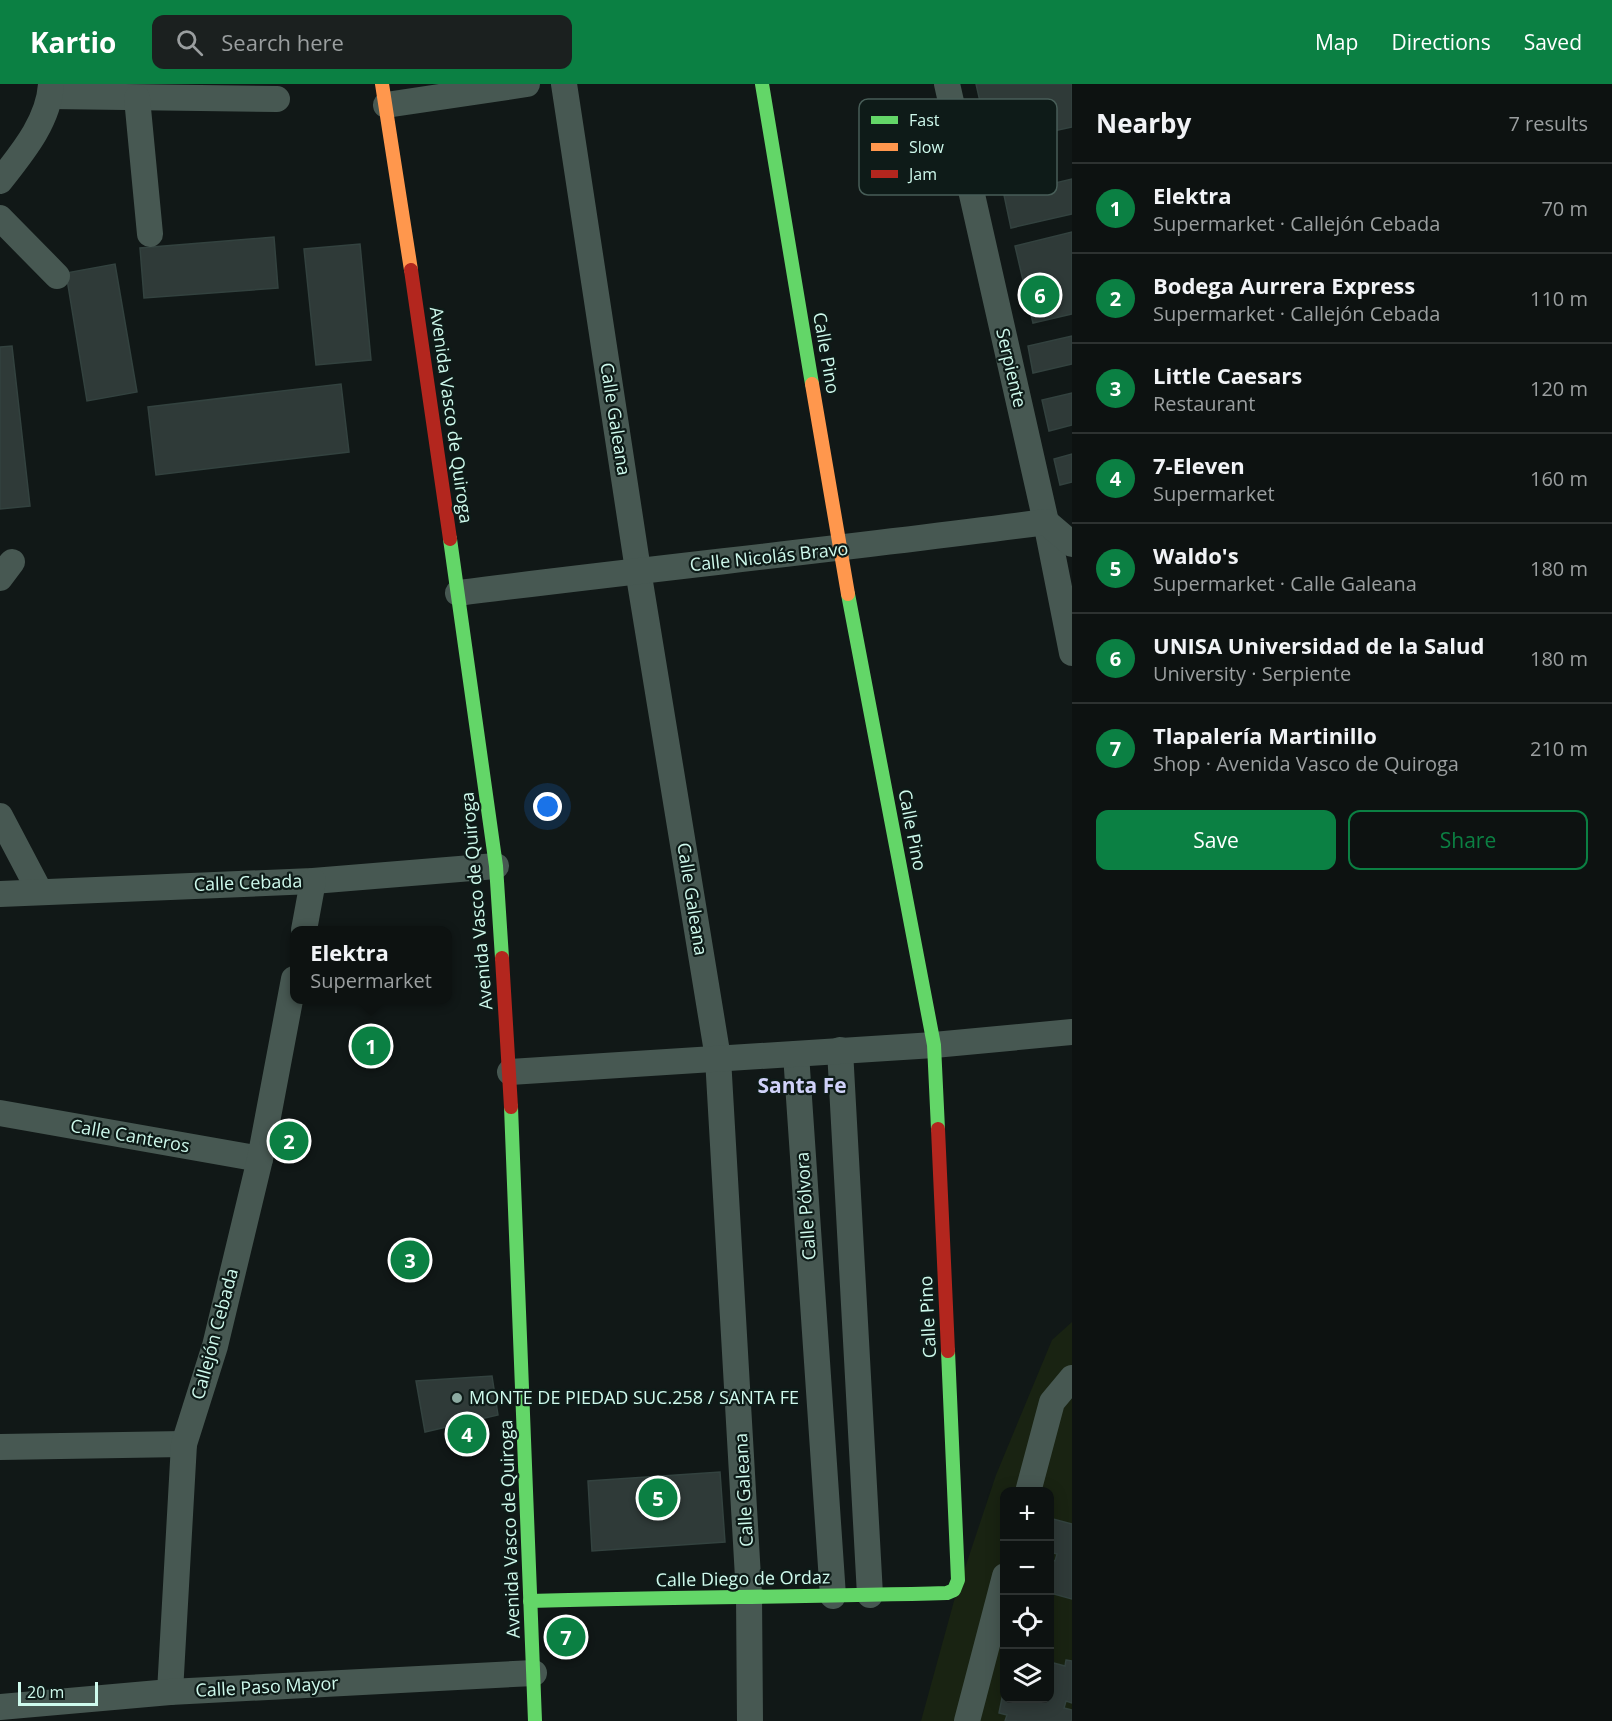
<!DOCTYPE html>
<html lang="en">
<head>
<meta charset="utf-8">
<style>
  :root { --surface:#0d1211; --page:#1b201f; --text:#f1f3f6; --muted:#9a9e9f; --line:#2d3231; --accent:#0b8043 }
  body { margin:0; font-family:"Open Sans",sans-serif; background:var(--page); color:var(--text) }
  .controls { position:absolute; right:18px; bottom:18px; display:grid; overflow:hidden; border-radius:12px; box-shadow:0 3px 15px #0003 }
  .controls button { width:54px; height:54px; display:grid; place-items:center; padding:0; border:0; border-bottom:2px solid var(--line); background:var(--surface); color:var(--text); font:30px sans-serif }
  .scale { position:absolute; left:18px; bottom:15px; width:80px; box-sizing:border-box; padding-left:6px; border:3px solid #cef9ec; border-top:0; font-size:16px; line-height:21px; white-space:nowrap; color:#cef9ec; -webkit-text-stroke:4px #0e1b18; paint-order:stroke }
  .you { position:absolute; left:548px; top:723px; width:21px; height:21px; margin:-15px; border:4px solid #fff; border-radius:50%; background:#1a73e8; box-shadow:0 0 0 9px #1a73e833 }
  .badge { display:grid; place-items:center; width:39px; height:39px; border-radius:50%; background:var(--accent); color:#fff; font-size:20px; font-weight:700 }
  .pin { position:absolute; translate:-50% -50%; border:3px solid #fff; box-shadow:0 2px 6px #0006 }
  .popup { position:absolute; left:290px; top:842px; width:162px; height:78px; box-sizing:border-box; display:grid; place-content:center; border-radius:12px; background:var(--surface); filter:drop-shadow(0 2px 4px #0005); font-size:20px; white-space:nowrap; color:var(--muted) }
  .popup b { font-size:22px; color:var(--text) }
  .popup::after { content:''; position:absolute; left:50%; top:100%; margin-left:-12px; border:12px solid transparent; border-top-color:var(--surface) }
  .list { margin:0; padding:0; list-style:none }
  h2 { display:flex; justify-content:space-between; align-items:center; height:78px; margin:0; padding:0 24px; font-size:26px }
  h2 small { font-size:20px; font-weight:400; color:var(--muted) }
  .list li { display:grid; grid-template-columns:39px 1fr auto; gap:18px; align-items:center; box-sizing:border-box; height:90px; padding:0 24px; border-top:2px solid var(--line) }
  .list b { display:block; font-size:22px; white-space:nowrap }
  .list p { margin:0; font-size:20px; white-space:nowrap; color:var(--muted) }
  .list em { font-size:20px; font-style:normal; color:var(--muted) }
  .actions { display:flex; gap:12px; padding:18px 24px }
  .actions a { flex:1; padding:14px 0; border:2px solid var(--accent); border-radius:12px; text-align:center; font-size:21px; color:var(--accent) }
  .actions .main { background:var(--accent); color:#fff }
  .icon { flex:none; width:33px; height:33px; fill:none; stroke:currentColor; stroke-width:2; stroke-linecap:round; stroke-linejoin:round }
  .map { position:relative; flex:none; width:1072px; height:1637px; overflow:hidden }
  header { display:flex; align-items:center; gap:36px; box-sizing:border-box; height:84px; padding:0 30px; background:var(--accent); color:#fff }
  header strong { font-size:28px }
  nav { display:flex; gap:33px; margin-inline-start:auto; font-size:21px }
  .search { width:420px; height:54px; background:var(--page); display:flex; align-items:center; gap:15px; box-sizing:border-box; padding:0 21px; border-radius:12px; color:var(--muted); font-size:22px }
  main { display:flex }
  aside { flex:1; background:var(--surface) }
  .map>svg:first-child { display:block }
  .green { fill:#192312; fill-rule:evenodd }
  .building { fill:#2f3a38; stroke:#33423f; stroke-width:1.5 }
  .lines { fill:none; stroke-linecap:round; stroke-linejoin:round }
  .street { stroke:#475852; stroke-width:26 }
  .fast { stroke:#63d668; stroke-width:14 }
  .slow { stroke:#ff974d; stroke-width:14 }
  .jam { stroke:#b3261e; stroke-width:14 }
  .poi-dot { fill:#8caaa1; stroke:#0e1b18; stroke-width:2 }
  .labels { text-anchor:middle; stroke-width:4.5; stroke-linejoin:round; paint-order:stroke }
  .street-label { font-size:18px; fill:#cef9ec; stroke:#0e1b18 }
  .poi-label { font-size:18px; fill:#cef9ec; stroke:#0e1b18; text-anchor:start }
  .quarter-label { font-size:21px; font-weight:bold; fill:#d0d2f9; stroke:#0e1b18 }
  .key { fill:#0e1b18; stroke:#485e58; stroke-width:1.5 }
  .key-label { font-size:16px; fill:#cef9ec }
</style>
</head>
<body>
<header>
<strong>Kartio</strong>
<div class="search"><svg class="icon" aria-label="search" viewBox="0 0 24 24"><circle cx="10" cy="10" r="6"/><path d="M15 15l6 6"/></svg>Search here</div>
<nav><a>Map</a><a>Directions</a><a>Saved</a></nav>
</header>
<main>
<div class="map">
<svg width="1072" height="1637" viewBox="0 0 1072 1637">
  <rect width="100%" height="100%" fill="#111817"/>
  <path class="green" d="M1072,1238v399h-151l33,-120 42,-126 56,-135zM1005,1408h45v206h-45z"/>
  <g class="building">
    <path d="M976,0h96v43l-82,18z"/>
    <path d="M1072,95v35l-61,14 -7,-33z"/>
    <path d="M1072,148v82l-39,9 -18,-77z"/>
    <path d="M274,153l4,51 -134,10 -4,-50z"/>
    <path d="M360,160l11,116 -55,5 -12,-116z"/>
    <path d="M115,180l22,128 -50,9 -21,-128z"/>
    <path d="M1072,252v28l-39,9 -5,-27z"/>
    <path d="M12,262l18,160 -30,3v-162z"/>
    <path d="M341,300l8,68 -193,23 -8,-68z"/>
    <path d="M1072,309v32l-23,6 -7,-31z"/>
    <path d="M1072,370v28l-12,3 -6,-26z"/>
    <path d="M492,1292l6,39 -73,17 -9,-51z"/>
    <path d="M720,1388l5,70 -133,9 -4,-70z"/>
    <path d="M1053,1435l19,5v75l-22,-6v-33l5,1 2,-7 -7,-2z"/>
    <path d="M1066,1576l6,1v42l-6,-2 -2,7 8,2v11h-67l2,-6 -8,-2 4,-20 2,5h45v-36l15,4z"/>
  </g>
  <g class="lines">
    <g class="street">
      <path d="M564,0l74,486 80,488 31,537 1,126"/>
      <path d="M947,0l99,438 26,131"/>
      <path d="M50,12l227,3"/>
      <path d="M137,14l13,136"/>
      <path d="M386,21l141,-21"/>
      <path d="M0,97c22,-28 49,-60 51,-97"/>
      <path d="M0,134l57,58"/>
      <path d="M0,494l12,-16"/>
      <path d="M458,509c196,-25 393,-45 588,-71l26,22"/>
      <path d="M0,732l40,76"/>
      <path d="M0,810l313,-13 183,-15"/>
      <path d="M304,846l9,-49"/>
      <path d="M840,966l30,545"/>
      <path d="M796,970l37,542"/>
      <path d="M510,988l424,-27 138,-13"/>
      <path d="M0,1029l260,46"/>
      <path d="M0,1363l184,-3"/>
      <path d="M1028,1408l24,-90 20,-24"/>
      <path d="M170,1608l14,-248 31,-98 45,-187 34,-180"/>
      <path d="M0,1623l170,-15 364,-19"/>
      <path d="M967,1637l38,-145"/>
    </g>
    <g class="fast">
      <path d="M762,0l50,300"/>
      <path d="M450,455l46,327 6,92"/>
      <path d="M848,510l86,451 4,84"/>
      <path d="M511,1023l24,614"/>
      <path d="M530,1517c139,-4 278,-4 417,-8l7,-3 4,-10 -10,-229"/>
    </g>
    <g class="slow">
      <path d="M382,0l29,186"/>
      <path d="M812,300l36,210"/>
    </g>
    <g class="jam">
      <path d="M411,186l39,269"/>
      <path d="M502,874l9,149"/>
      <path d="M938,1045l10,222"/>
    </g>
  </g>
  <circle class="poi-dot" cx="457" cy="1314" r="6"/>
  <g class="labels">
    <g class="street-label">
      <text transform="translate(826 269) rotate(80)" y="6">Calle Pino</text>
      <text transform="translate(1011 284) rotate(77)" y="6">Serpiente</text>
      <text transform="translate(451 331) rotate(82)" y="6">Avenida Vasco de Quiroga</text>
      <text transform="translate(615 335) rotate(81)" y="6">Calle Galeana</text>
      <text transform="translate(769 473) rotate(-6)" y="6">Calle Nicolás Bravo</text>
      <text transform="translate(912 746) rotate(79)" y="6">Calle Pino</text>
      <text transform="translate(248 799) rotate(-2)" y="6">Calle Cebada</text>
      <text transform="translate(692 815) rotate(81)" y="6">Calle Galeana</text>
      <text transform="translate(477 817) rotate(-95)" y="6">Avenida Vasco de Quiroga</text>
      <text transform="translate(130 1052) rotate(10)" y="6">Calle Canteros</text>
      <text transform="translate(806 1122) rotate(-94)" y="6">Calle Pólvora</text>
      <text transform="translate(928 1233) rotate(-93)" y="6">Calle Pino</text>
      <text transform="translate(215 1250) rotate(-75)" y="6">Callejón Cebada</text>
      <text transform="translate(744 1406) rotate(-93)" y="6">Calle Galeana</text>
      <text transform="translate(510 1445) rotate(-92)" y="6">Avenida Vasco de Quiroga</text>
      <text transform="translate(743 1495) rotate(-1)" y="6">Calle Diego de Ordaz</text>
      <text transform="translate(267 1603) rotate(-3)" y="6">Calle Paso Mayor</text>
    </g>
    <g class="poi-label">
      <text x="469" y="1320">MONTE DE PIEDAD SUC.258 / SANTA FE</text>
    </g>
    <g class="quarter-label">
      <text x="802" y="1009">Santa Fe</text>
    </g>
  </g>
  <rect x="859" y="15" width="198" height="96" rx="9" class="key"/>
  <rect x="871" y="32" width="27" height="8" fill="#63d668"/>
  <rect x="871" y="59" width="27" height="8" fill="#ff974d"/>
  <rect x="871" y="86" width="27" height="8" fill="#b3261e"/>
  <g class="key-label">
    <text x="909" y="42">Fast</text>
    <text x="909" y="69">Slow</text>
    <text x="909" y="96">Jam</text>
  </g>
</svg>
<div class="controls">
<button>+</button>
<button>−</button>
<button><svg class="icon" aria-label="locate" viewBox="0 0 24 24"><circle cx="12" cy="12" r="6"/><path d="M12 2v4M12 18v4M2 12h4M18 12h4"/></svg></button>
<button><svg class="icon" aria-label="layers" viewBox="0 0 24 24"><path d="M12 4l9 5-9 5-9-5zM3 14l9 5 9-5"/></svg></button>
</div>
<div class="scale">20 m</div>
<div class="you"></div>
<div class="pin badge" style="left:371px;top:962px">1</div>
<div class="popup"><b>Elektra</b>Supermarket</div>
<div class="pin badge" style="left:289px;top:1057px">2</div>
<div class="pin badge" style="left:410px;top:1176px">3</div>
<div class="pin badge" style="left:467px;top:1350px">4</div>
<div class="pin badge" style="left:658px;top:1414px">5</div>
<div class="pin badge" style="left:1040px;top:211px">6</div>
<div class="pin badge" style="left:566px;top:1553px">7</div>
</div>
<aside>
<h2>Nearby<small>7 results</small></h2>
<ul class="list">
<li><span class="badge">1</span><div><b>Elektra</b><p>Supermarket · Callejón Cebada</p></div><em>70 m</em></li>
<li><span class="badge">2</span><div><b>Bodega Aurrera Express</b><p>Supermarket · Callejón Cebada</p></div><em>110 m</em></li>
<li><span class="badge">3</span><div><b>Little Caesars</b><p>Restaurant</p></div><em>120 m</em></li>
<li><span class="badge">4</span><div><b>7-Eleven</b><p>Supermarket</p></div><em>160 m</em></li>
<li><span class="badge">5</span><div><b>Waldo's</b><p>Supermarket · Calle Galeana</p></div><em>180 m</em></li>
<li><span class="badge">6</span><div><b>UNISA Universidad de la Salud</b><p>University · Serpiente</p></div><em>180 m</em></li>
<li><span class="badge">7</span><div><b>Tlapalería Martinillo</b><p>Shop · Avenida Vasco de Quiroga</p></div><em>210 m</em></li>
</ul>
<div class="actions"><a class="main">Save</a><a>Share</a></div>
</aside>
</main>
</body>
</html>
